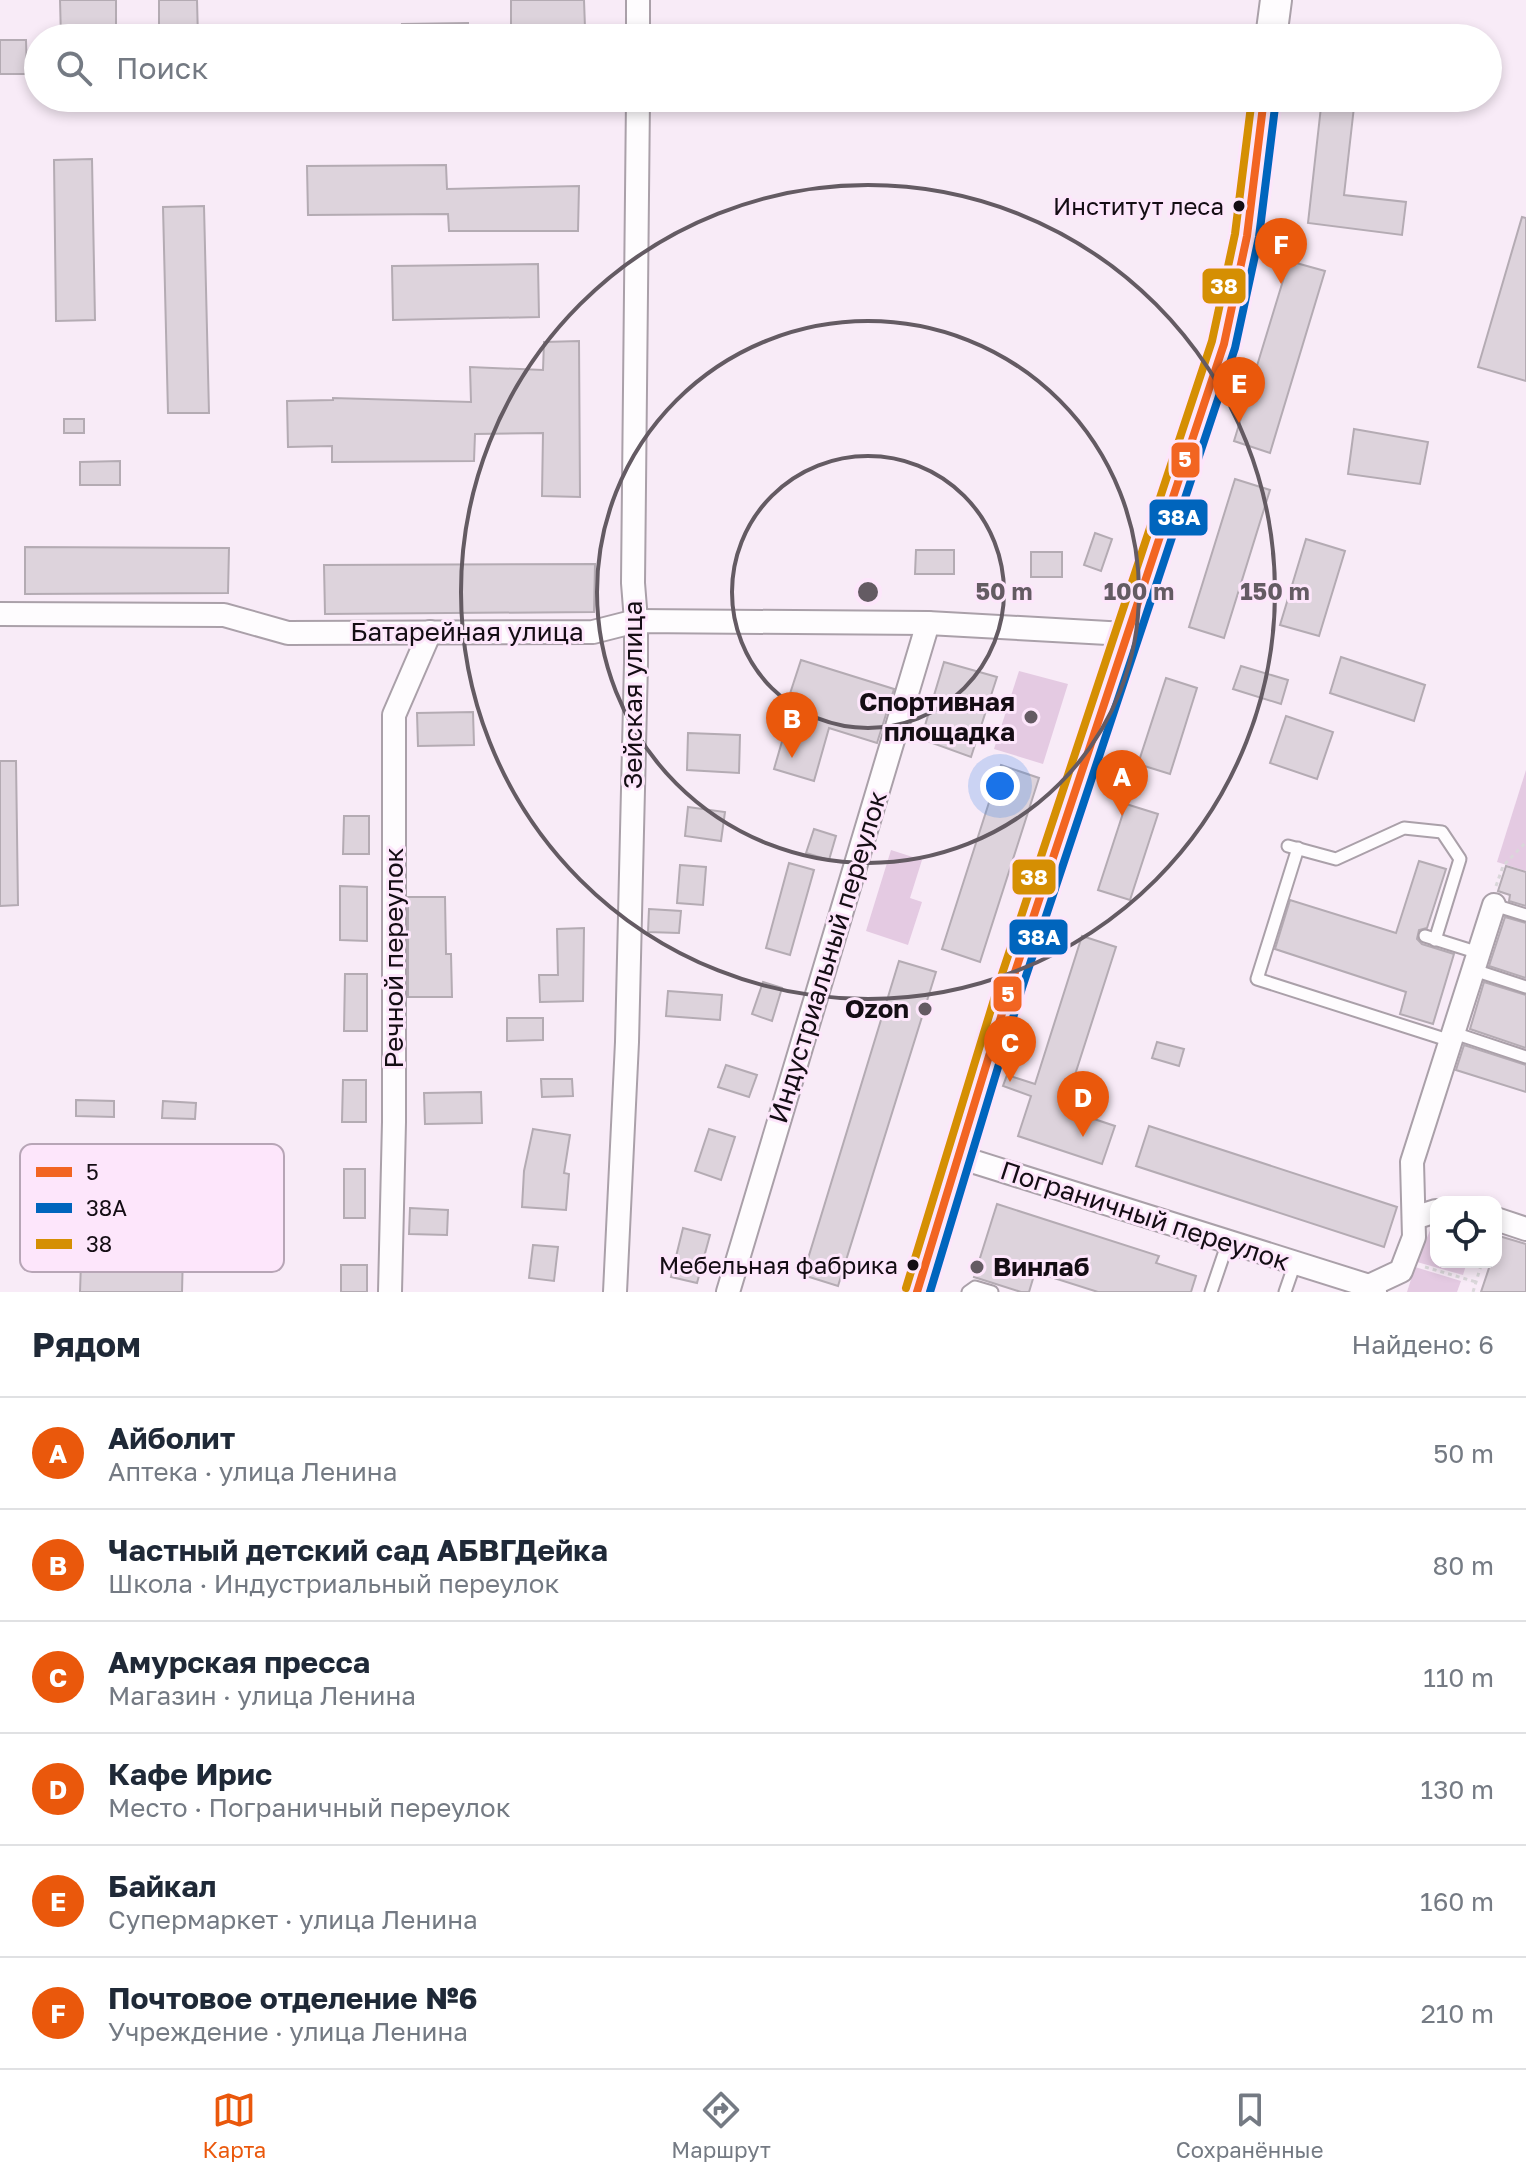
<!DOCTYPE html>
<html lang="ru">
<head>
<meta charset="utf-8">
<style>
  :root { --surface:#fff; --page:#f6f6f7; --text:#1f2937; --muted:#747a83; --line:#e0e1e3; --accent:#ea580c }
  body { margin:0; font-family:"Golos Text",sans-serif; background:var(--page); color:var(--text) }
  .controls { position:absolute; right:24px; bottom:24px; display:grid; overflow:hidden; border-radius:16px; box-shadow:0 4px 12px #0003 }
  .controls button { width:72px; height:72px; display:grid; place-items:center; padding:0; border:0; border-bottom:2px solid var(--line); background:var(--surface); color:var(--text); font:40px sans-serif }
  .you { position:absolute; left:1000px; top:786px; width:28px; height:28px; margin:-20px; border:6px solid #fff; border-radius:50%; background:#1a73e8; box-shadow:0 0 0 12px #1a73e833 }
  .badge { display:grid; place-items:center; width:52px; height:52px; border-radius:50%; background:var(--accent); color:#fff; font-size:26px; font-weight:700 }
  .pin { position:absolute; translate:-50% -66px; filter:drop-shadow(0 2px 4px #0008) }
  .pin::after { content:''; position:absolute; top:42px; width:28px; height:24px; background:inherit; clip-path:polygon(0 0,100% 0,50% 100%) }
  .list { margin:0; padding:0; list-style:none }
  h2 { display:flex; justify-content:space-between; align-items:center; height:104px; margin:0; padding:0 32px; font-size:34px }
  h2 small { font-size:26px; font-weight:400; color:var(--muted) }
  .list li { display:grid; grid-template-columns:52px 1fr auto; gap:24px; align-items:center; box-sizing:border-box; height:112px; padding:0 32px; border-top:2px solid var(--line) }
  .list b { display:block; font-size:30px; white-space:nowrap }
  .list p { margin:0; font-size:26px; white-space:nowrap; color:var(--muted) }
  .list em { font-size:26px; font-style:normal; color:var(--muted) }
  .icon { flex:none; width:44px; height:44px; fill:none; stroke:currentColor; stroke-width:2; stroke-linecap:round; stroke-linejoin:round }
  .map { position:relative; flex:none; width:1526px; height:1292px; overflow:hidden }
  .search { position:absolute; background:var(--surface); box-shadow:0 4px 12px #0003; left:24px; right:24px; top:24px; height:88px; display:flex; align-items:center; gap:20px; box-sizing:border-box; padding:0 28px; border-radius:44px; color:var(--muted); font-size:30px }
  .sheet { height:776px; background:var(--surface) }
  nav { display:flex; justify-content:space-around; align-items:center; box-sizing:border-box; height:112px; border-top:2px solid var(--line); background:var(--surface); font-size:22px; color:var(--muted) }
  nav a { display:grid; justify-items:center; gap:4px }
  nav .on { color:var(--accent) }
  .map>svg:first-child { display:block }
  .green { fill:#e4cae2 }
  .building { fill:#ddd3dc; stroke:#b4abb3; stroke-width:2 }
  .lines { fill:none; stroke-linecap:round; stroke-linejoin:round }
  .lane-casing { stroke:#aaa0a9; stroke-width:15 }
  .street-casing { stroke:#aaa0a9; stroke-width:26 }
  .secondary-casing { stroke:#aaa0a9; stroke-width:34 }
  .path { stroke:#dad7da; stroke-width:3; stroke-dasharray:4 4; stroke-linecap:butt }
  .lane { stroke:#fefcfe; stroke-width:11 }
  .street { stroke:#fefcfe; stroke-width:22 }
  .secondary { stroke:#fefcfe; stroke-width:30 }
  .bus-1-casing { stroke:#fde6fb; stroke-width:14 }
  .bus-2-casing { stroke:#fde6fb; stroke-width:14 }
  .bus-3-casing { stroke:#fde6fb; stroke-width:14 }
  .bus-1 { stroke:#f26522; stroke-width:8 }
  .bus-2 { stroke:#0065bd; stroke-width:8 }
  .bus-3 { stroke:#d58f03; stroke-width:8 }
  .ring { fill:none; stroke:#645b63; stroke-width:4 }
  .bus-dot { fill:#140d14; stroke:#fde6fb; stroke-width:3 }
  .poi-dot { fill:#645b63; stroke:#fde6fb; stroke-width:3 }
  .labels { text-anchor:middle; stroke-width:6; stroke-linejoin:round; paint-order:stroke }
  .bus-label { font-size:24px; fill:#140d14; stroke:#fde6fb; text-anchor:end }
  .street-label { font-size:26px; fill:#140d14; stroke:#fde6fb }
  .poi-label { font-size:26px; font-weight:bold; fill:#140d14; stroke:#fde6fb; text-anchor:end }
  .key { fill:#fde6fb; stroke:#b7a5b6; stroke-width:2 }
  .key-label { font-size:22px; fill:#140d14 }
  .centre { fill:#645b63; stroke:#fde6fb; stroke-width:4 }
  .ring-label { font-size:24px; text-anchor:middle; font-weight:bold; fill:#645b63; stroke:#fde6fb; stroke-width:6; stroke-linejoin:round; paint-order:stroke }
  .line-badge { stroke:#fde6fb; stroke-width:3 }
  .badge-label { font-size:22px; text-anchor:middle; font-weight:bold; fill:#fff }
</style>
</head>
<body>
<div class="map">
<svg width="1526" height="1292" viewBox="0 0 1526 1292">
  <rect width="100%" height="100%" fill="#f8ebf7"/>
  <g class="green">
    <path d="M1019,671l49,13 -25,80 -49,-15z"/>
    <path d="M1526,770v101l-29,-9z"/>
    <path d="M891,850l31,10 -12,38 12,4 -14,43 -42,-14z"/>
    <path d="M1436,1225v37h31l-4,13 -46,-13 14,-34z"/>
    <path d="M1415,1267l46,14 -4,11h-50z"/>
  </g>
  <g class="building">
    <path d="M60,0h56v38h-55z"/>
    <path d="M159,0h38l1,38h-39z"/>
    <path d="M511,0h73l1,28 -74,1z"/>
    <path d="M468,23v15h-65l-1,-14z"/>
    <path d="M0,40h26l1,34h-27z"/>
    <path d="M1322,98h33l-11,97 62,7 -4,33 -94,-12z"/>
    <path d="M92,159l3,161 -39,1 -2,-161z"/>
    <path d="M446,165l1,24 132,-3 -1,45h-129l-1,-17 -140,1 -1,-49z"/>
    <path d="M204,206l5,207h-41l-5,-206z"/>
    <path d="M1522,217l4,1v163l-48,-14z"/>
    <path d="M1289,261l36,10 -55,182 -36,-12z"/>
    <path d="M538,264l1,53 -146,3 -1,-54z"/>
    <path d="M579,341l1,156 -38,-1 1,-63 -68,1 -1,27 -142,1v-16l-44,1 -1,-46 46,-1v-2l138,4 -1,-35 73,3 1,-28z"/>
    <rect x="64" y="419" width="20" height="14"/>
    <path d="M1354,429l74,13 -8,42 -72,-10z"/>
    <path d="M120,461v24h-40v-23z"/>
    <path d="M1235,479l35,11 -46,148 -35,-11z"/>
    <path d="M1095,533l17,6 -11,32 -17,-6z"/>
    <path d="M1306,539l39,12 -26,85 -39,-11z"/>
    <path d="M25,547l204,1 -1,45 -203,1z"/>
    <path d="M916,550h38v24h-39z"/>
    <rect x="1031" y="552" width="31" height="25"/>
    <path d="M595,564l-1,48 -269,2 -1,-49z"/>
    <path d="M1341,657l84,28 -11,36 -84,-28z"/>
    <path d="M801,660l93,29 -17,54 -48,-15 -15,53 -40,-12 16,-55 -6,-2z"/>
    <path d="M944,662l53,15 -26,80 -50,-18z"/>
    <path d="M1241,666l47,14 -7,24 -48,-15z"/>
    <path d="M1166,678l31,10 -27,86 -32,-10z"/>
    <path d="M473,712l1,33 -56,1 -1,-33z"/>
    <path d="M1286,716l47,16 -16,47 -47,-16z"/>
    <path d="M688,733l52,2 -1,38 -52,-3z"/>
    <path d="M0,761h16l2,144 -18,1z"/>
    <path d="M1001,765l38,13 -59,184 -38,-13z"/>
    <path d="M1126,804l32,10 -28,86 -32,-10z"/>
    <path d="M688,807l37,5 -4,29 -36,-5z"/>
    <path d="M344,816h25v38h-26z"/>
    <path d="M814,829l22,7 -7,24 -23,-7z"/>
    <path d="M1419,861l27,8 -19,59 -8,2 -2,9 5,5 32,10 -21,70 -33,-10 6,-22 -131,-43 15,-49 106,33z"/>
    <path d="M789,863l25,7 -24,85 -24,-7z"/>
    <path d="M680,865l26,2 -3,38 -26,-2z"/>
    <path d="M1506,866l20,6v34l-17,-5 1,-6 -12,-4z"/>
    <path d="M340,886l27,1v54l-27,-1z"/>
    <path d="M408,897h37l1,57h5l1,43h-44z"/>
    <path d="M649,909l32,2 -2,22 -31,-1z"/>
    <path d="M1505,917l21,6v55l-37,-12z"/>
    <path d="M584,928l-1,73 -43,1 -1,-27h19l-1,-46z"/>
    <path d="M1082,936l34,11 -52,162 51,17 -13,38 -84,-28 13,-40 -28,-10 4,-11 28,9z"/>
    <path d="M899,961l37,11 -98,314 -35,-11z"/>
    <path d="M345,974h22v57h-23z"/>
    <path d="M763,982l19,6 -10,33 -20,-7z"/>
    <path d="M1484,982l42,13v53l-56,-19z"/>
    <path d="M668,991l54,4 -2,25 -54,-4z"/>
    <path d="M507,1018h36v22l-36,1z"/>
    <path d="M1157,1042l27,7 -5,17 -27,-8z"/>
    <path d="M1464,1045l62,20v27l-70,-22z"/>
    <path d="M726,1065l31,10 -8,22 -31,-10z"/>
    <path d="M541,1079h31l1,17 -31,1z"/>
    <path d="M343,1080h23v42h-24z"/>
    <path d="M481,1092l1,31 -57,1 -1,-31z"/>
    <path d="M76,1100l38,1v16l-38,-1z"/>
    <path d="M163,1101l33,2 -1,16 -33,-1z"/>
    <path d="M1149,1126l248,81 -13,40 -248,-81z"/>
    <path d="M533,1129l37,6 -6,38 5,1 -3,36 -44,-3 2,-36z"/>
    <path d="M709,1129l26,8 -14,43 -26,-9z"/>
    <rect x="344" y="1169" width="21" height="49"/>
    <path d="M84,1170l101,2 -3,120h-102z"/>
    <path d="M997,1204l162,52 -3,7 40,13 -5,16h-93l-63,-20 -6,20h-8l-47,-15z"/>
    <path d="M410,1208l38,2 -1,25 -38,-1z"/>
    <path d="M683,1228l27,7 -13,48 -26,-6z"/>
    <path d="M1499,1236l27,8v48h-45l10,-30h5z"/>
    <path d="M533,1245l25,2 -4,34 -25,-3z"/>
    <rect x="341" y="1265" width="26" height="27"/>
  </g>
  <g class="lines">
    <defs>
      <g id="lane">
        <path d="M1288,846l48,13 68,-31 38,4 18,27 -25,81"/>
        <path d="M1298,848l-41,131 194,62"/>
        <path d="M1494,905l32,10"/>
        <path d="M1425,936l54,17"/>
        <path d="M1474,970l52,17"/>
        <path d="M1454,1033l72,24"/>
        <path d="M968,1292l7,-5 17,5"/>
        <path d="M1211,1292l17,-50"/>
        <path d="M1285,1292l10,-29"/>
      </g>
      <g id="street">
        <path d="M638,38v-38"/>
        <path d="M0,614l224,1 64,18 305,-1 43,-11 292,2 198,11"/>
        <path d="M959,1157l410,129 6,6"/>
        <path d="M1414,1218l22,-7"/>
        <path d="M1496,1219l30,10"/>
        <path d="M1369,1286l32,-15 13,-34 -2,-75 82,-257"/>
        <path d="M390,1292l4,-170v-407l36,-83"/>
        <path d="M615,1292l12,-250 9,-379v-42l-3,-38 5,-485"/>
        <path d="M728,1292l200,-669"/>
      </g>
      <g id="secondary">
        <path d="M1271,38l5,-38"/>
        <path d="M917,1292l94,-308 213,-640 23,-108 17,-138"/>
      </g>
    </defs>
    <use href="#lane" class="lane-casing"/>
    <use href="#street" class="street-casing"/>
    <use href="#secondary" class="secondary-casing"/>
    <g class="path">
      <path d="M1496,886l7,-20 23,-24"/>
      <path d="M1425,1267l51,15"/>
      <path d="M1473,1292l9,-30"/>
    </g>
    <use href="#lane" class="lane"/>
    <use href="#street" class="street"/>
    <use href="#secondary" class="secondary"/>
    <defs>
      <path id="bus-1" d="M917,1292l94,-308 213,-640 23,-108 17,-138"/>
      <path id="bus-2" d="M930,1292l92,-304 213,-640 24,-111 17,-138"/>
      <path id="bus-3" d="M906,1288l94,-308 212,-639 23,-107 17,-136"/>
    </defs>
    <use href="#bus-1" class="bus-1-casing"/>
    <use href="#bus-2" class="bus-2-casing"/>
    <use href="#bus-3" class="bus-3-casing"/>
    <use href="#bus-1" class="bus-1"/>
    <use href="#bus-2" class="bus-2"/>
    <use href="#bus-3" class="bus-3"/>
  </g>
  <g class="ring">
    <circle cx="868" cy="592" r="136"/>
    <circle cx="868" cy="592" r="271"/>
    <circle cx="868" cy="592" r="407"/>
  </g>
  <g class="bus-dot">
    <circle cx="1239" cy="206" r="7"/>
    <circle cx="913" cy="1265" r="7"/>
  </g>
  <g class="poi-dot">
    <circle cx="1031" cy="717" r="8"/>
    <circle cx="925" cy="1009" r="8"/>
    <circle cx="977" cy="1267" r="8"/>
  </g>
  <g class="labels">
    <g class="bus-label">
      <text x="1224" y="215">Институт леса</text>
      <text x="898" y="1274">Мебельная фабрика</text>
    </g>
    <g class="street-label">
      <text x="467" y="641">Батарейная улица</text>
      <text transform="translate(633 695) rotate(-90)" y="9">Зейская улица</text>
      <text transform="translate(828 957) rotate(-73)" y="9">Индустриальный переулок</text>
      <text transform="translate(394 958) rotate(-90)" y="9">Речной переулок</text>
      <text transform="translate(1145 1216) rotate(18)" y="9">Пограничный переулок</text>
    </g>
    <g class="poi-label">
      <text x="1015" y="711">Спортивная<tspan x="1015" dy="30">площадка</tspan></text>
      <text x="909" y="1018">Ozon</text>
      <text x="993" y="1276" text-anchor="start">Винлаб</text>
    </g>
  </g>
  <rect x="20" y="1144" width="264" height="128" rx="12" class="key"/>
  <rect x="36" y="1167" width="36" height="10" fill="#f26522"/>
  <rect x="36" y="1203" width="36" height="10" fill="#0065bd"/>
  <rect x="36" y="1239" width="36" height="10" fill="#d58f03"/>
  <g class="key-label">
    <text x="86" y="1180">5</text>
    <text x="86" y="1216">38А</text>
    <text x="86" y="1252">38</text>
  </g>
  <circle cx="868" cy="592" r="12" class="centre"/>
  <g class="ring-label">
    <text x="1004" y="600">50 m</text>
    <text x="1139" y="600">100 m</text>
    <text x="1275" y="600">150 m</text>
  </g>
  <g class="line-badge">
    <rect x="1201" y="267" width="46" height="38" rx="8" fill="#d58f03"/>
    <rect x="1170" y="441" width="31" height="38" rx="8" fill="#f26522"/>
    <rect x="1148" y="498" width="61" height="39" rx="8" fill="#0065bd"/>
    <rect x="1011" y="858" width="46" height="38" rx="8" fill="#d58f03"/>
    <rect x="1008" y="918" width="61" height="38" rx="8" fill="#0065bd"/>
    <rect x="992" y="975" width="31" height="38" rx="8" fill="#f26522"/>
  </g>
  <g class="badge-label">
    <text x="1224" y="294">38</text>
    <text x="1185" y="467">5</text>
    <text x="1179" y="525">38А</text>
    <text x="1034" y="885">38</text>
    <text x="1039" y="945">38А</text>
    <text x="1008" y="1002">5</text>
  </g>
</svg>
<div class="controls">
<button><svg class="icon" aria-label="locate" viewBox="0 0 24 24"><circle cx="12" cy="12" r="6"/><path d="M12 2v4M12 18v4M2 12h4M18 12h4"/></svg></button>
</div>
<div class="you"></div>
<div class="pin badge" style="left:1122px;top:816px">A</div>
<div class="pin badge" style="left:792px;top:758px">B</div>
<div class="pin badge" style="left:1010px;top:1082px">C</div>
<div class="pin badge" style="left:1083px;top:1137px">D</div>
<div class="pin badge" style="left:1239px;top:423px">E</div>
<div class="pin badge" style="left:1281px;top:284px">F</div>
<div class="search"><svg class="icon" aria-label="search" viewBox="0 0 24 24"><circle cx="10" cy="10" r="6"/><path d="M15 15l6 6"/></svg>Поиск</div>
</div>
<section class="sheet">
<h2>Рядом<small>Найдено: 6</small></h2>
<ul class="list">
<li><span class="badge">A</span><div><b>Айболит</b><p>Аптека · улица Ленина</p></div><em>50 m</em></li>
<li><span class="badge">B</span><div><b>Частный детский сад АБВГДейка</b><p>Школа · Индустриальный переулок</p></div><em>80 m</em></li>
<li><span class="badge">C</span><div><b>Амурская пресса</b><p>Магазин · улица Ленина</p></div><em>110 m</em></li>
<li><span class="badge">D</span><div><b>Кафе Ирис</b><p>Место · Пограничный переулок</p></div><em>130 m</em></li>
<li><span class="badge">E</span><div><b>Байкал</b><p>Супермаркет · улица Ленина</p></div><em>160 m</em></li>
<li><span class="badge">F</span><div><b>Почтовое отделение №6</b><p>Учреждение · улица Ленина</p></div><em>210 m</em></li>
</ul>
</section>
<nav>
<a class="on"><svg class="icon" aria-label="map" viewBox="0 0 24 24"><path d="M3 6l6-2 6 2 6-2v14l-6 2-6-2-6 2zM9 4v14M15 6v14"/></svg>Карта</a>
<a><svg class="icon" aria-label="directions" viewBox="0 0 24 24"><path d="M12 3l9 9-9 9-9-9zM9 14v-3h6M13 9l2 2-2 2"/></svg>Маршрут</a>
<a><svg class="icon" aria-label="saved" viewBox="0 0 24 24"><path d="M7 4h10v16l-5-4-5 4z"/></svg>Сохранённые</a>
</nav>
</body>
</html>
